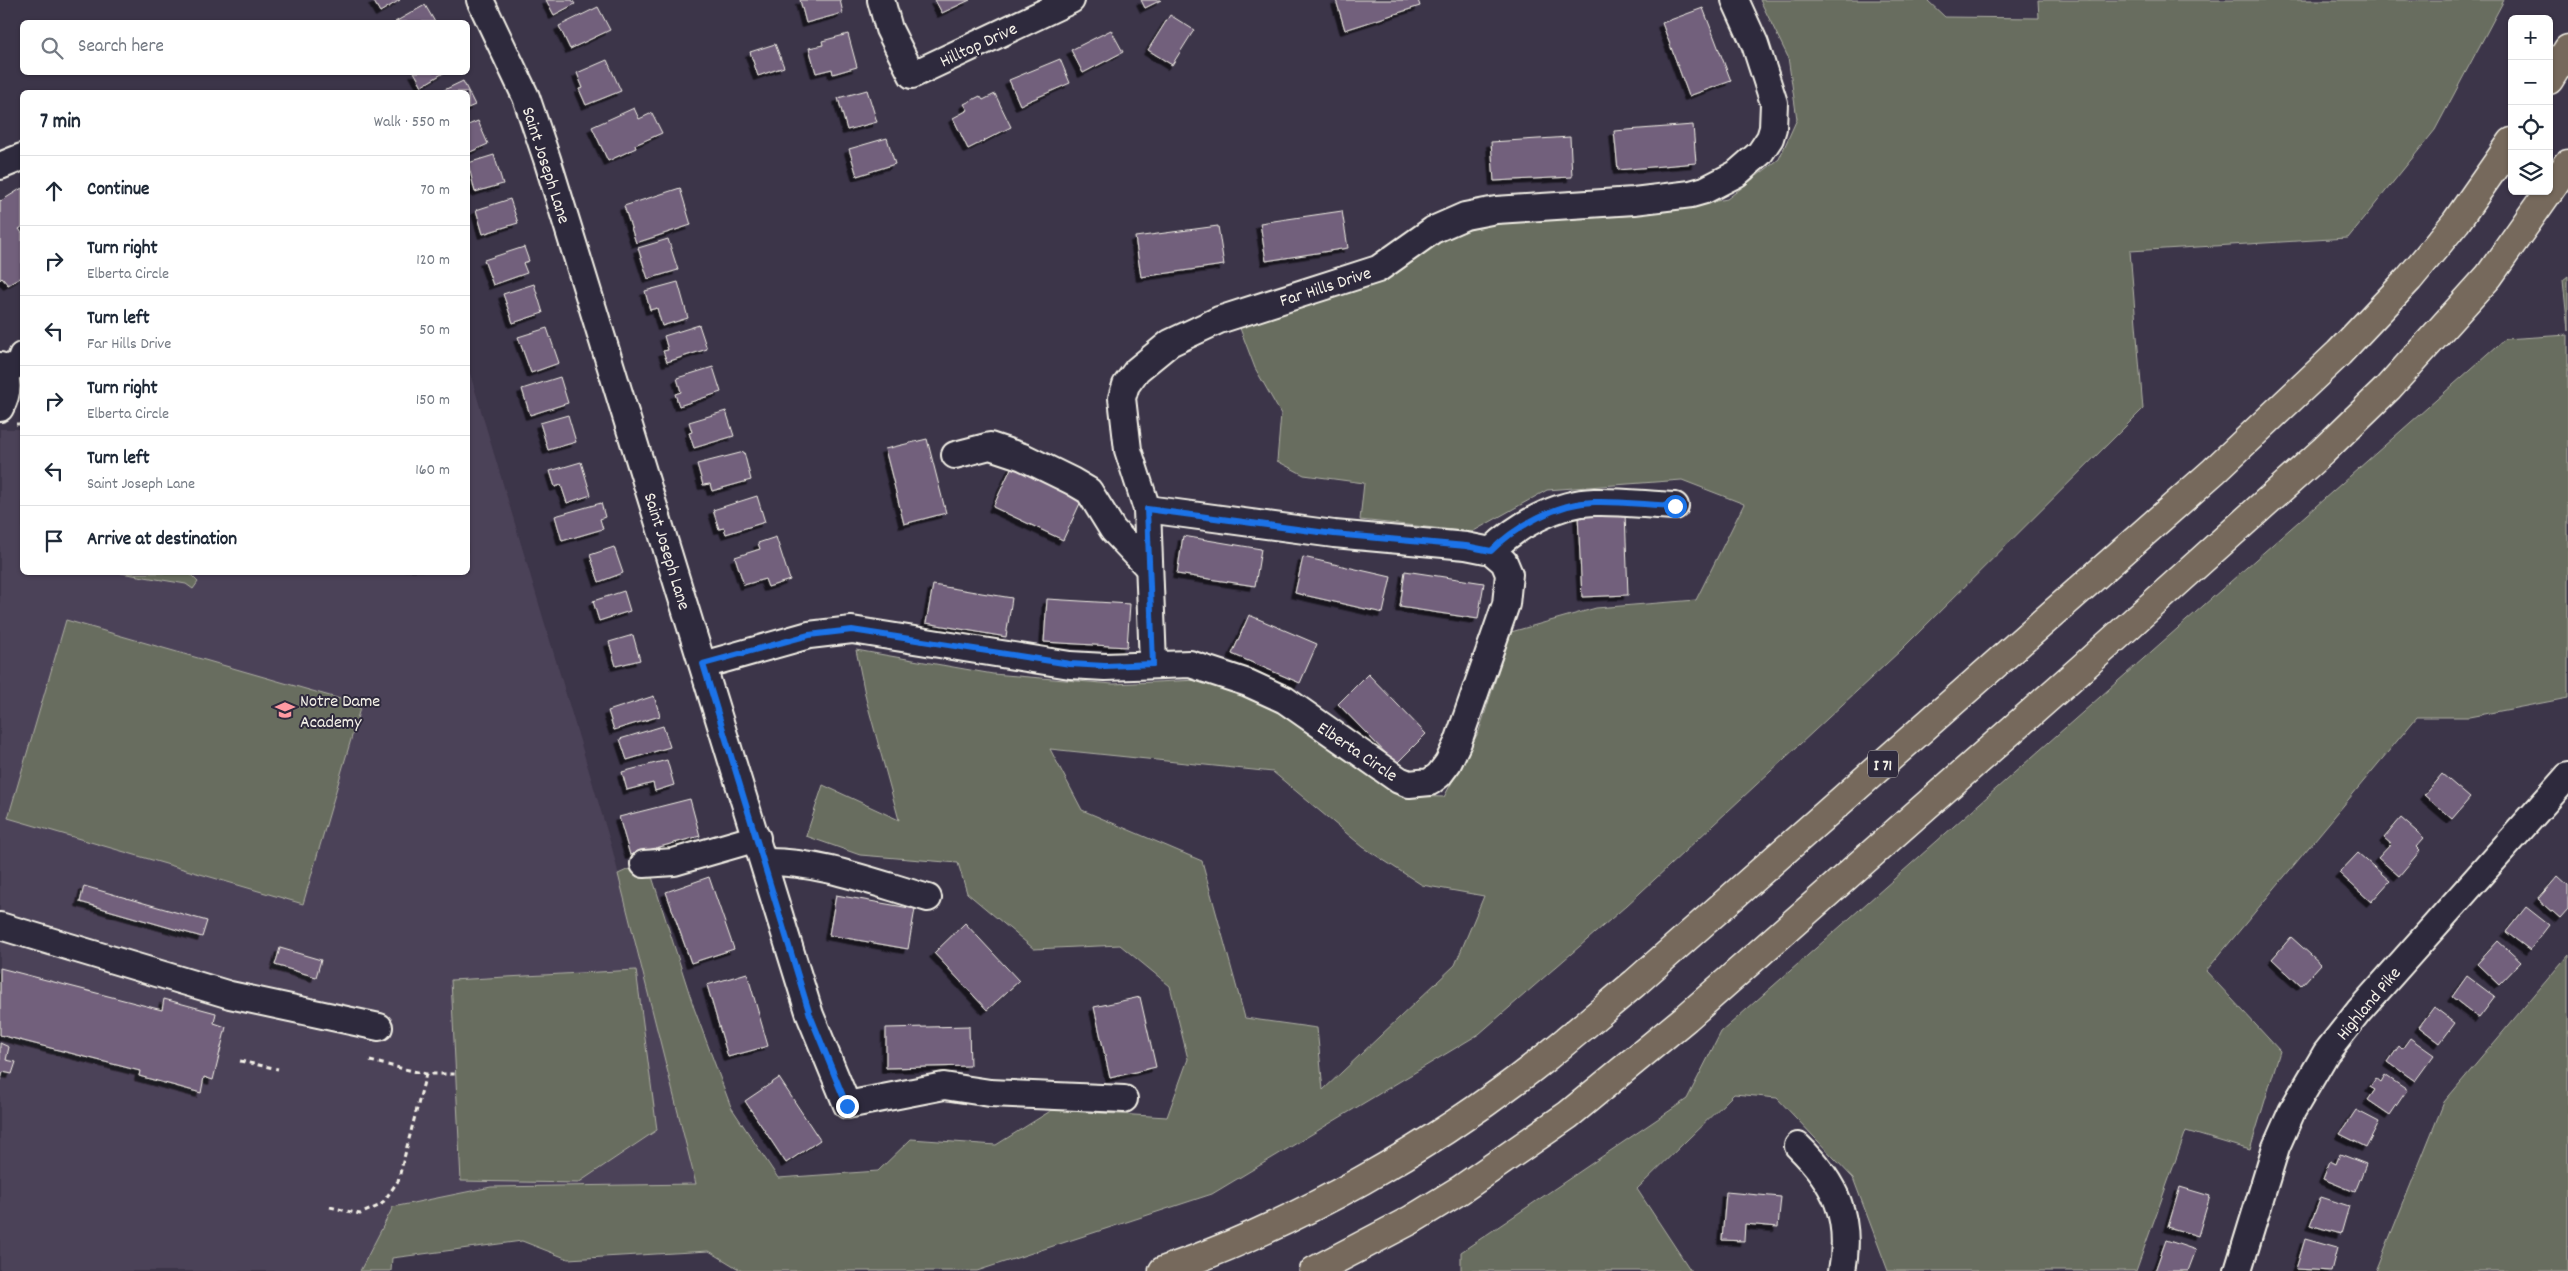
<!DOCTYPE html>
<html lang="en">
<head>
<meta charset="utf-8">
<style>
  :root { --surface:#fff; --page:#f6f6f7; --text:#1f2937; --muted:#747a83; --line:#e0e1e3 }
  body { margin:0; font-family:Dekko,sans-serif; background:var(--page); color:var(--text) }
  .controls { position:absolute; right:15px; top:15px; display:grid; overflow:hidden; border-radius:8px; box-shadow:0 1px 4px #0004 }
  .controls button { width:45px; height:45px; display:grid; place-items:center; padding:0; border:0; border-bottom:1px solid var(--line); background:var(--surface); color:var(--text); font:25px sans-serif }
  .stop { position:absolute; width:15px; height:15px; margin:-11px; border:4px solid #1a73e8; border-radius:50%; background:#fff }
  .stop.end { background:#1a73e8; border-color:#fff; box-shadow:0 1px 5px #0008 }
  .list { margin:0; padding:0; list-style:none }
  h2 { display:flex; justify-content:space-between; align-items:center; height:65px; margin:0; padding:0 20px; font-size:21px }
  h2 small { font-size:16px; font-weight:400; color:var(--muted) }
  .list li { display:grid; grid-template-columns:32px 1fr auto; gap:15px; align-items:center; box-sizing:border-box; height:70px; padding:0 20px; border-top:1px solid var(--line) }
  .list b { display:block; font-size:19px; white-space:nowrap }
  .list p { margin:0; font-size:16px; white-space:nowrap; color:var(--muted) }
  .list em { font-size:16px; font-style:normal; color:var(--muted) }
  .icon { flex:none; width:28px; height:28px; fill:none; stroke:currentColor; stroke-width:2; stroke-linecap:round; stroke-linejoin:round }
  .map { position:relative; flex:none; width:2568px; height:1271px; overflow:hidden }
  .search { position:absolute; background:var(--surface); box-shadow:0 1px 4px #0004; left:20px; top:20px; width:450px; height:55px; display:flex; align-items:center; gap:12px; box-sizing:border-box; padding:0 18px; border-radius:8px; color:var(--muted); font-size:19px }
  .panel { position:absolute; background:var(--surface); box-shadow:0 1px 4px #0004; left:20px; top:90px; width:450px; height:485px; border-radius:8px }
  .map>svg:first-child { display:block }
  .built { fill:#4c4258 }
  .green { fill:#686d5f; stroke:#aeafa4; fill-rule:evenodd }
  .building { fill:#72617b; stroke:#f4f1e8; filter:url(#shadow) }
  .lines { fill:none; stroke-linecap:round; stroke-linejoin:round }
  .minor-casing { stroke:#f4f1e8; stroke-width:30 }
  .highway-casing { stroke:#f4f1e8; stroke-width:31 }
  .path { stroke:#f4f1e8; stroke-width:3; stroke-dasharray:5 4; stroke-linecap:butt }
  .minor { stroke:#2f2a3d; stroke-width:26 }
  .highway { stroke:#76695c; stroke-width:28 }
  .route { stroke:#1a73e8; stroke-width:6 }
  .labels { text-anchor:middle; stroke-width:4; stroke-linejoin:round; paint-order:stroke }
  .shield { fill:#2f2a3d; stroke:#b9b5b5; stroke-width:1 }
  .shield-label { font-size:16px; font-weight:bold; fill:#f4f1e8 }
  .street-label { font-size:18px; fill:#f4f1e8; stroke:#2f2a3d }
  .poi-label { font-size:18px; fill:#f4f1e8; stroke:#2f2a3d; text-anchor:start }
</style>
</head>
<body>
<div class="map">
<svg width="2568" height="1271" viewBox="0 0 2568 1271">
  <defs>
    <filter id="shadow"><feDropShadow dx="-4.5" dy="4.5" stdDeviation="0" flood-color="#0009"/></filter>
  </defs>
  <rect width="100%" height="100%" fill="#3c3549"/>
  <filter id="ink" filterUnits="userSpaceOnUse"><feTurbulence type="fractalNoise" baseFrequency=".02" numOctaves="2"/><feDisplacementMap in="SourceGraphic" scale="10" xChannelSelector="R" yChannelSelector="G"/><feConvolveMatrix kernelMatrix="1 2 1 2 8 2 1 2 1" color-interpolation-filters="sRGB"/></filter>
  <g filter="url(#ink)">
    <path class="built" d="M468,367l144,481 84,336 -205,3 -98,20 -33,64h-360v-842h22v143h446z"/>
    <g class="green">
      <path d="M1760,0h167l18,17 94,1 -1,-18h466l-69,130 -87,108 -218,13 13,158 -243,242 -274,255 -147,128 -267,160 -235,77h-235l-33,-20 -141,8 -46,-18 -130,17 -1,13h-31l33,-64 98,-20 205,-3 -78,-310 29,-13 47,147 37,99 47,71 100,-7 33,-32 85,6 56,-35 115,7 21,-58 -18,-73 -50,-41 -86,4 -67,-56 -9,-30 -98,-8 -54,-19 17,-51 76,35 -33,-121 -10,-49 137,24 120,10 85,-4 62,21 144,95 40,1 35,-66 32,-99 85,-24 100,-8 48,-96 -62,-24 -135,10 -75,42 -112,-12 4,-37 -60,-8 -27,-14 4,-47 -26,-46 -17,-45 155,-47 50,-36 50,-19 151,-7 83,-15 52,-40 18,-40 -9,-62zM1050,749l223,23 90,75 59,38 62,11 -29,69 -132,125 -6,-62 -72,-10 -43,-157 -120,-51z"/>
      <path d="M2568,276v55l-5,-51z"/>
      <path d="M2568,335v363l-99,19h-52l-211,254 74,80 -30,99 -64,-19 -50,140h-248l-35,-93 -76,-80 -43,-4 -97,95 54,82h-230v-19l226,-153 34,-67 784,-693z"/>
      <path d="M121,573h68l9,9 -5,7 -7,-5z"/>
      <path d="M66,620l295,85 -58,199 -295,-86z"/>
      <path d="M2568,955v316h-192l68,-169z"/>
      <path d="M636,970l21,160 -79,53 -117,-2 -10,-201z"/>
    </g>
    <g class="building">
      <path d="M373,0h27l-20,12z"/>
      <path d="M546,0h26l3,4 -21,11z"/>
      <path d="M800,0h40l3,13 -37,10z"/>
      <path d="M935,0h35l-28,13z"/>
      <path d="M1141,0h20l-16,8z"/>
      <path d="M1336,0h82l2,6 -75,24z"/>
      <path d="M425,5l10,17h-40z"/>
      <path d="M598,7l12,23 -40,19 -11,-23z"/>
      <path d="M1703,8l28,73 -42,15 -27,-73z"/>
      <path d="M1170,15l24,15 -22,35 -24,-15z"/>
      <path d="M1111,30l12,22 -40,21 -12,-23z"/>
      <path d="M848,34l9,33 -24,7 -1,-5 -16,4 -7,-25 14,-3 -1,-4z"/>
      <path d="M775,44l9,23 -26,9 -8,-24z"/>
      <path d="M1060,59l10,24 -50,22 -11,-25z"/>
      <path d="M607,60l14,31 -35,14 -7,-16 4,-1 -6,-15z"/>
      <path d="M414,72h31l-23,14z"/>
      <path d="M463,81l12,24 -7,3v-16h-28z"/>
      <path d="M867,90l10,32 -30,8 -9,-32z"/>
      <path d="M995,94l16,33 -43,22 -15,-31 15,-8 -4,-6 16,-8 3,4z"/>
      <path d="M634,108l5,11 13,-6 10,20 -27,12 1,3 -28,13 -16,-34z"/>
      <path d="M478,121l10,23 -20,9v-28z"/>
      <path d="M1693,125l3,38 -78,7 -4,-39z"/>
      <path d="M1570,137l2,40 -78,4 -3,-39z"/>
      <path d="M887,138l8,26 -38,12 -8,-27z"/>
      <path d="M494,155l9,29 -28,8 -7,-29z"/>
      <path d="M22,188v39l-3,2 3,4v44l-14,8 -6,-7 -2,2v-80l1,1z"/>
      <path d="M680,188l11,37 -55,18 -12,-37z"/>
      <path d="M510,199l8,24 -35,11 -7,-24z"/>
      <path d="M1342,211l6,37 -82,13 -6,-38z"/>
      <path d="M1218,226l6,39 -83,12 -6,-40z"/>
      <path d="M668,239l10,31 -30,9 -10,-31z"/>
      <path d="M524,247l5,14 -6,2 4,10 -34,12 -9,-25z"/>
      <path d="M678,282l10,36 -26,8 -5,-18 -7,2 -5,-19z"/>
      <path d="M534,284l9,29 -30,10 -10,-29z"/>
      <path d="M699,325l8,24 -40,13 -4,-11 5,-1 -4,-14z"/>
      <path d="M547,328l12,35 -28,10 -13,-36z"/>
      <path d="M713,367l8,25 -42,14 -4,-12 6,-2 -4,-14z"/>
      <path d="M560,377l8,26 -38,12 -8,-26z"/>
      <path d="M726,411l8,25 -40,12 -5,-15 3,-1 -3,-10z"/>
      <path d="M568,415l8,27 -28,8 -8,-27z"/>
      <path d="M927,439l19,74 -42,11 -19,-75z"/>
      <path d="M744,452l7,28 -39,11 -2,-7 -7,1 -6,-21z"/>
      <path d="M581,462l10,33 -24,8 -6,-18 -6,2 -5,-16z"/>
      <path d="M1013,464l70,33 -20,43 -70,-33z"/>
      <path d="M757,496l8,26 -39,12 -2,-6 -5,1 -6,-19z"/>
      <path d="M601,503l4,14 -5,2 3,10 -41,12 -7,-25z"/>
      <path d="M1625,513l3,82 -46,2 -4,-82z"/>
      <path d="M1183,536l78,13 -6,37 -78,-12z"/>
      <path d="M776,537l14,43 -22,7 -3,-8 -21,6 -9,-28 25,-8 -2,-6z"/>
      <path d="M614,547l9,26 -24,9 -9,-27z"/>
      <path d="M1303,557l88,20 -8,36 -88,-20z"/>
      <path d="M1405,571l79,12 -6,36 -78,-12z"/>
      <path d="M933,585l79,13 -6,39 -80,-14z"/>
      <path d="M624,591l6,20 -31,10 -6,-20z"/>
      <path d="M1047,599l83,5 -3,43 -83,-5z"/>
      <path d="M1249,615l68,29 -17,39 -68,-29z"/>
      <path d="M633,635l7,25 -24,6 -7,-24z"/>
      <path d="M1368,674l58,60 -30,30 -58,-60z"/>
      <path d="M654,696l6,20 -46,14 -6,-19z"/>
      <path d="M663,726l7,21 -43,13 -7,-21z"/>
      <path d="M667,760l7,25 -19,6 -2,-8 -26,7 -5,-18z"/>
      <path d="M2442,774l28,24 -18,21 -28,-24z"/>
      <path d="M690,799l10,37 -70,19 -11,-38z"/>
      <path d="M2401,818l23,20 -8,9 4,4 -21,25 -21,-18 13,-14 -7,-6z"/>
      <path d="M2358,853l32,28 -19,21 -32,-29z"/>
      <path d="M2558,876l10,9v24l-8,9 -22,-19z"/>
      <path d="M709,877l25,72 -43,14 -25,-71z"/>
      <path d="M84,886l123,35 -5,16 -122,-35z"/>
      <path d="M836,895l79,14 -7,40 -79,-14z"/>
      <path d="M2526,907l23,18 -19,25 -24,-18z"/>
      <path d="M965,923l54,58 -32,29 -53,-57z"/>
      <path d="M2291,937l30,27 -20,22 -29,-27z"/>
      <path d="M2498,941l23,21 -22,23 -22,-21z"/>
      <path d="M280,948l41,12 -5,17 -41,-12z"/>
      <path d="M0,968l162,42 2,-11 52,14 -2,10 12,4 -13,53 -9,-3 -3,16 -62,-17 1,-5 -140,-36z"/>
      <path d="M747,973l21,73 -40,11 -21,-72z"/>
      <path d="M2467,976l28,21 -16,21 -27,-21z"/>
      <path d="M1140,997l16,70 -46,11 -16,-71z"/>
      <path d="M2434,1007l21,16 -15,20 -21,-16z"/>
      <path d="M969,1026l1,40 -84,2v-40z"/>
      <path d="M2410,1038l24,17 -19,26 -27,-19 11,-16 3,3z"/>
      <path d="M0,1043l9,4 -3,13 10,2 -4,12 -9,-2 -3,11z"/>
      <path d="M2385,1075l22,15 -17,25 -22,-15 7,-10 -5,-3 6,-9 5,4z"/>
      <path d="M779,1078l41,62 -34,23 -41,-62z"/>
      <path d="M2356,1110l23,12 -13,25 -26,-13z"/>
      <path d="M2340,1154l26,10 -11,28 -32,-13 7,-18 6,3z"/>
      <path d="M2180,1187l30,9 -12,40 -30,-9z"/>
      <path d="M1726,1192l55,5 -3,30 -33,-3 -1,17 -22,-1z"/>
      <path d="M2321,1197l28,9 -8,28 -31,-9z"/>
      <path d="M2305,1239l32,9 -6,23 -35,-2z"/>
      <path d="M2166,1240l30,10 -8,21h-33z"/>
    </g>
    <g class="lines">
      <defs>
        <g id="minor">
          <path d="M480,0l46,97 21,62 263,856 37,90 97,-19 46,7 134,6"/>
          <path d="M881,0l8,29 23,46 159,-75"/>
          <path d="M0,166l22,-9"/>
          <path d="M0,366c9,14 8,28 0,42"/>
          <path d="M4,373l16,-11 2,-6"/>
          <path d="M955,455l35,-9 33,11 49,24 17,10 24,39 36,38"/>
          <path d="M1491,551c25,-25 66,-48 103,-49 26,-1 54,3 81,4"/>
          <path d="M1153,664l-6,-155 -19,-59 -6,-52 4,-13 11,-15 33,-27 49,-23 159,-51 55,-39 32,-14 31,-6 138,-9 57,-7 14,-4 31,-16 24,-21 10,-15 3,-10 1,-25 -19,-59 -20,-44"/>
          <path d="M703,665l106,-30 43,-5 218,35 35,2 85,-3 58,19 37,17 114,80 10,4 21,-2 9,-7 9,-12 10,-21 48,-138 3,-30 -5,-12 -13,-11 -25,-5 -132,-12 -187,-25"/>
          <path d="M765,862c55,-1 110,21 163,36"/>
          <path d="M644,864l30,-2 83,-24"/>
          <path d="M0,926l230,69 149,32"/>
          <path d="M1798,1146c38,37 54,72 44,125"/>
          <path d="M2238,1271l38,-124 16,-36 34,-58 33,-42 209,-235"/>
        </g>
        <g id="highway">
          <path d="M2549,80l19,-31"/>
          <path d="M1163,1271c134,-47 270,-124 382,-213 30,-24 60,-50 90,-75l579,-512 125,-118 70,-74 47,-57 56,-80"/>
          <path d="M1314,1271l97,-51 49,-30 108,-75 118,-97 396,-350 241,-217 65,-63 101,-112 79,-112"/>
        </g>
      </defs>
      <use href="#minor" class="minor-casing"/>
      <use href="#highway" class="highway-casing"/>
      <g class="path">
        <path d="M16,424h6"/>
        <path d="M240,1061l38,8"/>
        <path d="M370,1061l56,13h30"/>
        <path d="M330,1207l30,7 21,-9 17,-24 28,-107"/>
      </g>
      <use href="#minor" class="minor"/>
      <use href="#highway" class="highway"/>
    </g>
  </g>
  <g class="lines" filter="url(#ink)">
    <path class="route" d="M847,1106l-37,-91 -107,-351 106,-29 43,-5 218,34 35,2 48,-2 -6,-155 187,25 132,12 25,5c25,-25 66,-48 103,-49 26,-1 54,3 81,4"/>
  </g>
  <defs>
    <symbol id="school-bare" viewBox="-9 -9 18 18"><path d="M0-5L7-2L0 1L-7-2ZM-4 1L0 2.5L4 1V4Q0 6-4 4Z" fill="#ff9aa2" stroke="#2f2a3d" stroke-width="2.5" paint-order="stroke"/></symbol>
  </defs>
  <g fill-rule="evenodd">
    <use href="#school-bare" x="271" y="696" width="28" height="28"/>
  </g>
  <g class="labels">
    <rect class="shield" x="1868" y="750.5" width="30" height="27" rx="4"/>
    <g class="shield-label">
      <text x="1883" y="770">I 71</text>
    </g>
    <g class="street-label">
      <text transform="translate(978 44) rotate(-25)" y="6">Hilltop Drive</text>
      <text transform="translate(547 165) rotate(72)" y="6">Saint Joseph Lane</text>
      <text transform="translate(1325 286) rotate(-18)" y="6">Far Hills Drive</text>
      <text transform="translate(668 551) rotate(73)" y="6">Saint Joseph Lane</text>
      <text transform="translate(1358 751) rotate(34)" y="6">Elberta Circle</text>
      <text transform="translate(2368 1003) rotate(-50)" y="6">Highland Pike</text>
    </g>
    <g class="poi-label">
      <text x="300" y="706">Notre Dame<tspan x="300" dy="21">Academy</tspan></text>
    </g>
  </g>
</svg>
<div class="controls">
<button>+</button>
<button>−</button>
<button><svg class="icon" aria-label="locate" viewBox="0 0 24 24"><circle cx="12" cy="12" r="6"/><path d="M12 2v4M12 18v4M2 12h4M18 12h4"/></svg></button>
<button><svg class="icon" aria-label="layers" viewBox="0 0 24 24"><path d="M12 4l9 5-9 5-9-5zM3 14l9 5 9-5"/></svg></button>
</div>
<div class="stop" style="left:1675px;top:506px"></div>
<div class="stop end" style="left:847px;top:1106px"></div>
<div class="search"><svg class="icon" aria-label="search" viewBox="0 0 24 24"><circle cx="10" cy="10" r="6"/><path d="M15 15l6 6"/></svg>Search here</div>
<section class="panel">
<h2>7 min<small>Walk · 550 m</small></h2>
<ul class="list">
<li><svg class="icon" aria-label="ahead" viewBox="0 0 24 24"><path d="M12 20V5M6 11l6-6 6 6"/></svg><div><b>Continue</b></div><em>70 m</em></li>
<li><svg class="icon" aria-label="right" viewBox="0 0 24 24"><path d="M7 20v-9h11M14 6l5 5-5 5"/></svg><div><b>Turn right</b><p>Elberta Circle</p></div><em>120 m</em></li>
<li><svg class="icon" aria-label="left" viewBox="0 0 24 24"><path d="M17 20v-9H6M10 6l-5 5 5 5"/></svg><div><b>Turn left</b><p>Far Hills Drive</p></div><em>50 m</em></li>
<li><svg class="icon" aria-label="right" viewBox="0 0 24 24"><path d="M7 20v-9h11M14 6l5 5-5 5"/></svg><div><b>Turn right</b><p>Elberta Circle</p></div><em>150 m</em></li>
<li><svg class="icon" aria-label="left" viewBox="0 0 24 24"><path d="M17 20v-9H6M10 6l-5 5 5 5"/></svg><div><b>Turn left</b><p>Saint Joseph Lane</p></div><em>160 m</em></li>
<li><svg class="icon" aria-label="arrive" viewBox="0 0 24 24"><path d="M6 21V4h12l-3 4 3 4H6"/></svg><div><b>Arrive at destination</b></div></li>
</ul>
</section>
</div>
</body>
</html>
